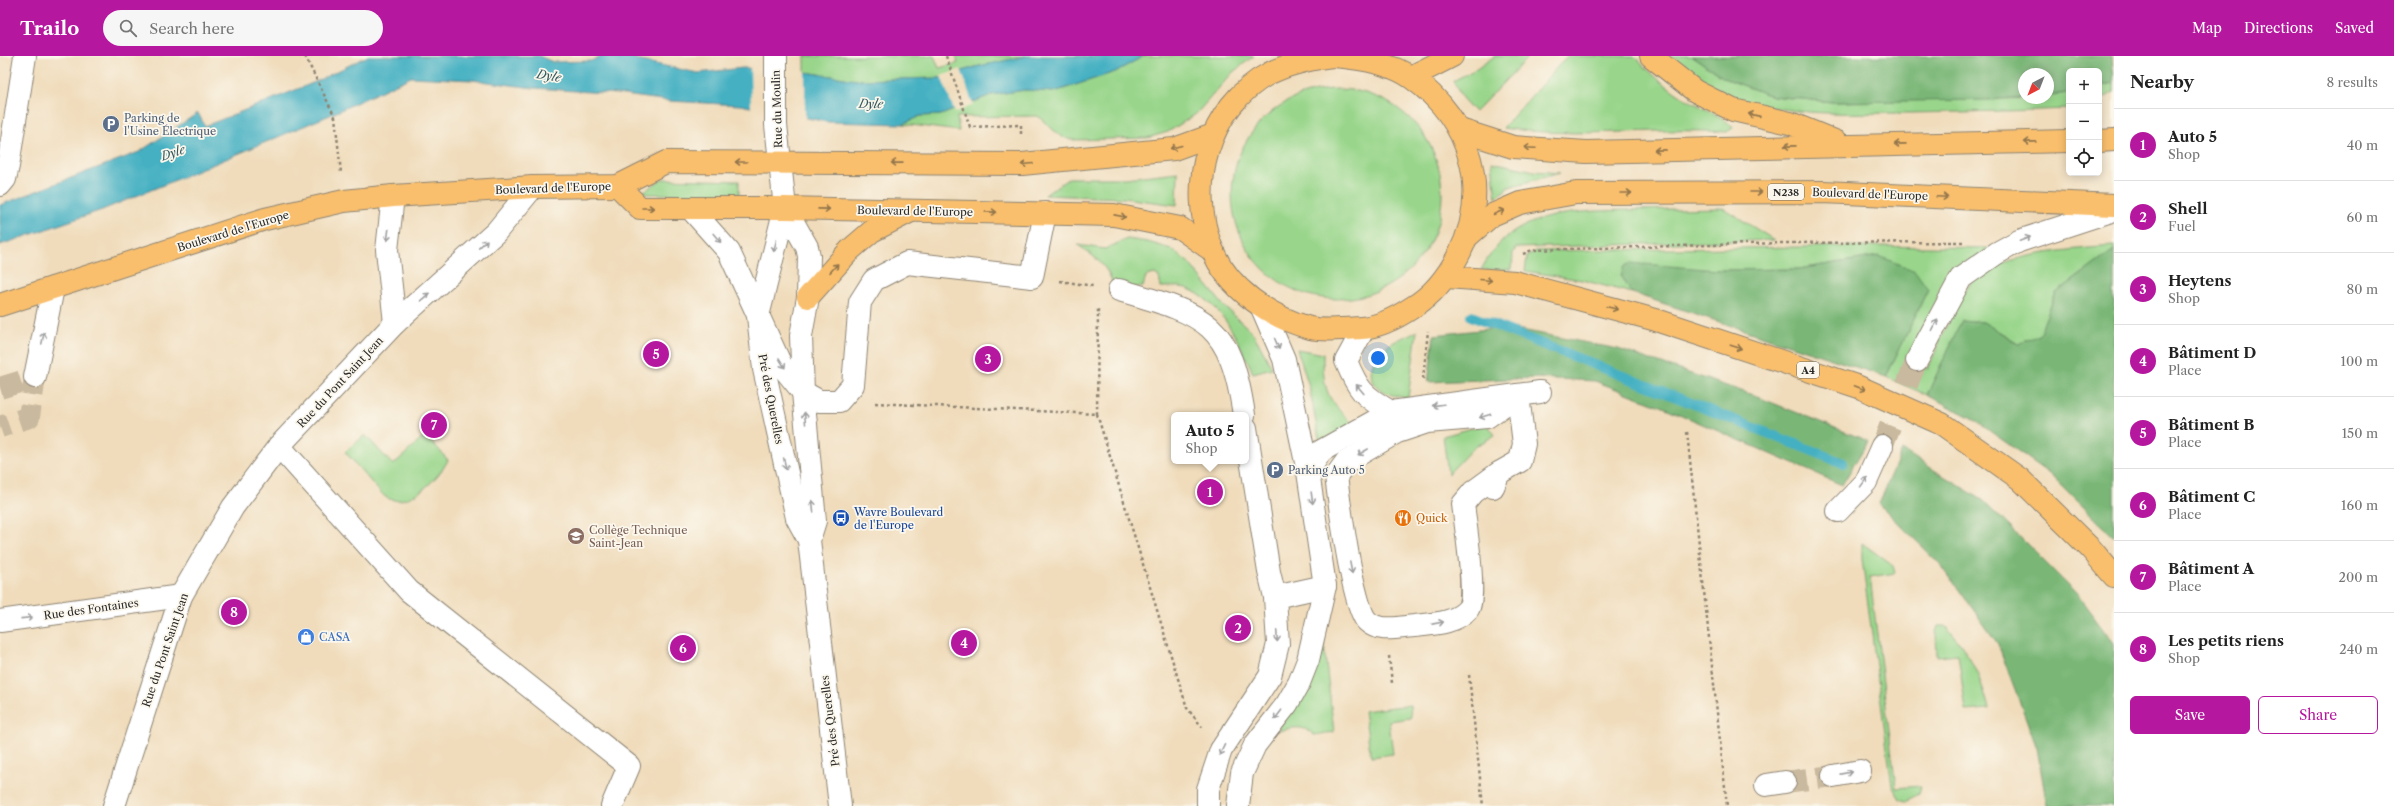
<!DOCTYPE html>
<html lang="en">
<head>
<meta charset="utf-8">
<style>
  :root { --surface:#fff; --page:#f6f6f6; --text:#222; --muted:#767676; --line:#e0e0e0; --accent:#b5179e }
  body { margin:0; font-family:"Libre Caslon Text",serif; background:var(--page); color:var(--text) }
  .controls { position:absolute; right:12px; top:12px; display:grid; overflow:hidden; border-radius:6px; box-shadow:0 2px 10px #0003 }
  .controls button { width:36px; height:36px; display:grid; place-items:center; padding:0; border:0; border-bottom:1px solid var(--line); background:var(--surface); color:var(--text); font:20px sans-serif }
  .compass { position:absolute; left:2018px; top:12px; width:36px; height:36px; border-radius:50%; background:var(--surface); box-shadow:0 2px 10px #0003; rotate:222deg }
  .you { position:absolute; left:1378px; top:302px; width:14px; height:14px; margin:-10px; border:3px solid #fff; border-radius:50%; background:#1a73e8; box-shadow:0 0 0 6px #1a73e833 }
  .badge { display:grid; place-items:center; width:26px; height:26px; border-radius:50%; background:var(--accent); color:#fff; font-size:13px; font-weight:700 }
  .pin { position:absolute; translate:-50% -50%; border:2px solid #fff; box-shadow:0 1px 4px #0006 }
  .popup { position:absolute; left:1171px; top:356px; width:78px; height:52px; box-sizing:border-box; display:grid; place-content:center; border-radius:6px; background:var(--surface); filter:drop-shadow(0 1px 3px #0005); font-size:13px; white-space:nowrap; color:var(--muted) }
  .popup b { font-size:15px; color:var(--text) }
  .popup::after { content:''; position:absolute; left:50%; top:100%; margin-left:-8px; border:8px solid transparent; border-top-color:var(--surface) }
  .list { margin:0; padding:0; list-style:none }
  h2 { display:flex; justify-content:space-between; align-items:center; height:52px; margin:0; padding:0 16px; font-size:17px }
  h2 small { font-size:13px; font-weight:400; color:var(--muted) }
  .list li { display:grid; grid-template-columns:26px 1fr auto; gap:12px; align-items:center; box-sizing:border-box; height:72px; padding:0 16px; border-top:1px solid var(--line) }
  .list b { display:block; font-size:15px; white-space:nowrap }
  .list p { margin:0; font-size:13px; white-space:nowrap; color:var(--muted) }
  .list em { font-size:13px; font-style:normal; color:var(--muted) }
  .actions { display:flex; gap:8px; padding:12px 16px }
  .actions a { flex:1; padding:9px 0; border:1px solid var(--accent); border-radius:6px; text-align:center; font-size:14px; color:var(--accent) }
  .actions .main { background:var(--accent); color:#fff }
  .icon { flex:none; width:22px; height:22px; fill:none; stroke:currentColor; stroke-width:2; stroke-linecap:round; stroke-linejoin:round }
  .map { position:relative; flex:none; width:2114px; height:750px; overflow:hidden }
  header { display:flex; align-items:center; gap:24px; box-sizing:border-box; height:56px; padding:0 20px; background:var(--accent); color:#fff }
  header strong { font-size:19px }
  nav { display:flex; gap:22px; margin-inline-start:auto; font-size:14px }
  .search { width:280px; height:36px; background:var(--page); display:flex; align-items:center; gap:10px; box-sizing:border-box; padding:0 14px; border-radius:22px; color:var(--muted); font-size:15px }
  main { display:flex }
  aside { flex:1; background:var(--surface) }
  .map>svg:first-child { display:block }
  .green { fill:#99d68b; stroke:#62805b }
  .forest { fill:#7ab777; stroke:#527151 }
  .water { fill:#44b0c2; stroke:#386e76 }
  .pier { fill:#f0dcbb }
  .lines { fill:none; stroke-linecap:round; stroke-linejoin:round }
  .stream { stroke:#44b0c2; stroke-width:10 }
  .minor-tunnel { stroke:#c9b99e; stroke-width:22; stroke-dasharray:22 11; stroke-linecap:butt }
  .minor-casing { stroke:#8e8473; stroke-width:24 }
  .major-casing { stroke:#8e8473; stroke-width:24 }
  .highway-casing { stroke:#8e8473; stroke-width:24 }
  .path { stroke:#8e8473; stroke-width:2.5; stroke-dasharray:3 3; stroke-linecap:butt }
  .minor { stroke:#fff; stroke-width:22 }
  .major { stroke:#f9bf6d; stroke-width:22 }
  .highway { stroke:#f9bf6d; stroke-width:22 }
  .oneway { stroke:#92754c }
  .oneway2 { stroke:#a0a0a0 }
  .labels { text-anchor:middle; stroke-width:3.5; stroke-linejoin:round; paint-order:stroke }
  .shield { fill:#fbf7ec; stroke:#696865; stroke-width:1 }
  .shield-label { font-size:10px; font-weight:bold; fill:#2b2b2b }
  .street-label { font-size:11px; fill:#2b2b2b; stroke:#fbf7ec }
  .service-label { font-size:11px; fill:#4e5e75; stroke:#fbf7ec; text-anchor:start }
  .transit-label { font-size:11px; fill:#164399; stroke:#fbf7ec; text-anchor:start }
  .food-label { font-size:11px; fill:#c56008; stroke:#fbf7ec; text-anchor:start }
  .education-label { font-size:11px; fill:#785e54; stroke:#fbf7ec; text-anchor:start }
  .shop-label { font-size:11px; fill:#366cbe; stroke:#fbf7ec; text-anchor:start }
  .water-label { font-size:12px; font-style:italic; fill:#345a60; stroke:#fbf7ec }
</style>
</head>
<body>
<header>
<strong>Trailo</strong>
<div class="search"><svg class="icon" aria-label="search" viewBox="0 0 24 24"><circle cx="10" cy="10" r="6"/><path d="M15 15l6 6"/></svg>Search here</div>
<nav><a>Map</a><a>Directions</a><a>Saved</a></nav>
</header>
<main>
<div class="map">
<svg width="2114" height="750" viewBox="0 0 2114 750">
  <rect width="100%" height="100%" fill="#fbf7ec"/>
  <filter id="ink" filterUnits="userSpaceOnUse"><feTurbulence type="fractalNoise" baseFrequency=".025" numOctaves="2"/><feDisplacementMap in="SourceGraphic" scale="8" xChannelSelector="R" yChannelSelector="G"/><feConvolveMatrix kernelMatrix="1 2 1 2 8 2 1 2 1" color-interpolation-filters="sRGB"/></filter>
  <filter id="wash" filterUnits="userSpaceOnUse"><feTurbulence type="fractalNoise" baseFrequency=".012" numOctaves="4" result="noise"/><feDisplacementMap in="SourceGraphic" scale="16" xChannelSelector="R" yChannelSelector="G"/><feGaussianBlur stdDeviation="0.9" result="paint"/><feColorMatrix in="noise" values="0 0 0 0 0 0 0 0 0 0 0 0 0 0 0 0 0 1.4 0 .05"/><feComposite in="paint" operator="in"/></filter>
  <g filter="url(#wash)">
    <rect width="100%" height="100%" fill="#f0dcbb"/>
    <g class="green">
      <path d="M805,0h129l5,12 19,-5 -2,-7h70l-51,11 -34,11 -84,2 -52,-8z"/>
      <path d="M1144,0h110l-21,16 -37,42 -28,18 -21,6 -75,2 -12,-4 -22,-20 -81,1 2,14 -56,-7 17,-8 21,-1 50,-20 34,-5 29,2 61,-20z"/>
      <path d="M1495,0h34l-54,56 -13,-14 -9,-17 25,-13z"/>
      <path d="M1567,0h67c14,15 29,28 47,40 14,9 44,20 52,32l-6,4c-75,-5 -150,7 -224,-4z"/>
      <path d="M1670,0h22l32,22 48,18 60,6 216,-4v-3l21,-2v16c-54,2 -107,3 -161,4 -75,0 -148,7 -215,-37 -8,-5 -15,-14 -23,-20z"/>
      <path d="M2114,27v9l-15,9v-15z"/>
      <circle cx="1337" cy="138" r="105"/>
      <path d="M1492,106l42,9 26,2 -51,14 -13,11z"/>
      <path d="M1178,116l-1,33 -54,-7 -78,-3 24,-17h57z"/>
      <path d="M662,123l77,2v14l-99,-1z"/>
      <path d="M1723,152l51,32 -258,8 -3,5 -1,16 -31,1c31,-60 89,-58 148,-60 31,-1 63,-1 94,-2z"/>
      <path d="M1127,183l21,3 23,7 17,13 36,44 29,27 19,35 -19,5c-15,-33 -31,-71 -67,-85 -7,-2 -18,-1 -25,-1l-2,-10 -4,-3 -9,2 -3,11 -29,1c-5,-22 -19,-31 -36,-43l27,4z"/>
      <path d="M1871,190l117,2 -81,113 21,8 20,-47 -2,-3c8,-12 17,-29 28,-40 27,-26 104,-30 140,-33v4l-58,43 -17,42 -19,9 -37,-22 -21,-2 -35,75 -41,-18 42,-88 -49,-33 -80,13 -81,1 -97,6 11,17 -50,-13 -57,-9 2,-14 9,-6z"/>
      <path d="M1417,275l-9,67c-7,-1 -15,-2 -21,-5 -22,-9 -19,-31 -3,-44 9,-8 22,-13 33,-18z"/>
      <path d="M1297,293l26,5c0,36 4,46 30,70l-33,19 -11,-57z"/>
      <path d="M1487,368l8,11 -22,13 -25,26 -5,-38z"/>
      <path d="M365,379l28,30 33,-30 22,25c-8,17 -39,49 -61,38 -6,-3 -34,-38 -42,-46z"/>
      <path d="M1862,487l31,23 2,7 -25,4 26,211 25,-2 -2,7 -12,8 -7,-2 -8,-13 -30,-227z"/>
      <path d="M1938,570h7c23,23 36,51 44,83l-23,2 -8,-57 -21,2 -1,-24z"/>
      <path d="M1323,582l11,94 -20,3c-11,-11 -22,-7 -36,-4z"/>
      <path d="M1410,649l1,13 -22,3 4,33 -22,3 -7,-46z"/>
    </g>
    <g class="forest">
      <path d="M1692,0h420l2,27 -15,3v-15h-30v22l-21,2v-21h-24v23l-36,3 -156,2 -60,-6 -48,-18z"/>
      <path d="M2114,194v287l-65,-64 -79,-56 -43,-22 35,-75 21,2 36,22 20,-9 17,-42z"/>
      <path d="M1879,200l36,15 13,18 -42,88 -254,-84 -11,-17 3,-9 7,-4 87,7 81,-1z"/>
      <path d="M1506,271l112,22 132,45 118,47 -26,44 -181,-79 -66,-25 -57,-3 -110,4 6,-47z"/>
      <path d="M1902,394l82,51 92,92 38,51v162h-67l-10,-58 -39,-104 -57,-79 -62,-61z"/>
    </g>
    <path class="water" d="M368,0h171l14,6 38,-1 10,-5h29l11,5 57,12 45,-5 62,4 52,8 84,-2 34,-11 51,-11h118l-29,16 -61,20 -29,-2 -34,5 -50,20 -21,1 -17,8 -75,-2 -88,-17 -71,-4 -52,-7 -83,-6 -62,-8 -61,-3 -81,38 -142,60 -86,35 -102,35v-40l139,-53 59,-39 7,13 108,-43z"/>
    <g class="pier">
      <path d="M750,10l55,4v49l-54,-10z"/>
      <path d="M961,13l12,36 -18,8 -14,-37z"/>
    </g>
    <g class="lines">
      <path class="stream" d="M1471,260l372,147"/>
    </g>
  </g>
  <g filter="url(#ink)">
    <g class="lines">
      <g class="minor-tunnel">
        <path d="M0,332l35,-11 -6,40 -29,10"/>
        <path d="M1882,390l35,-86"/>
        <path d="M1785,726l48,-6"/>
      </g>
      <defs>
        <g id="minor">
          <path d="M776,0v69l9,83 -27,108 6,53 33,149 12,22 31,266"/>
          <path d="M0,129l5,-6 3,-13 17,-110"/>
          <path d="M393,140l-6,54 8,73"/>
          <path d="M785,152l22,39 2,9 -1,41 -7,39 2,56 12,129 -6,19"/>
          <path d="M691,153l38,43 52,113 22,27 16,9h20l14,-16 7,-83 14,-22 33,-17 125,14 13,-64"/>
          <path d="M1119,234c86,25 111,30 125,125"/>
          <path d="M1364,272l-18,33c12,29 17,35 45,51"/>
          <path d="M1917,304l44,-82 36,-25 22,-12 95,-31"/>
          <path d="M35,321l18,-89"/>
          <path d="M279,390l130,145 220,175 -17,40"/>
          <path d="M1308,416l13,-21 70,-39 149,-20"/>
          <path d="M1499,417l-26,19 -10,12c2,17 14,94 5,105 -13,15 -36,15 -54,17 -15,1 -35,7 -47,-5 -14,-13 -28,-121 -31,-145l10,-14 51,-30 30,-10 60,-5 31,-22"/>
          <path d="M1493,431l6,-14 21,-12 4,-17 -6,-49"/>
          <path d="M1838,455l28,-29 16,-36"/>
          <path d="M1275,541l50,-11"/>
          <path d="M0,565l181,-25"/>
          <path d="M1833,720l27,-5"/>
          <path d="M1766,729l19,-3"/>
          <path d="M114,750l67,-210 52,-89 46,-61 116,-123 101,-91 37,-45"/>
          <path d="M1208,750v-17l13,-39 49,-74 8,-32 -3,-47 -6,-25 -23,-144"/>
          <path d="M1238,750l4,-33 13,-28 32,-41 12,-21 9,-23 17,-74 -17,-114 -12,-57 -12,-56 -22,-51"/>
        </g>
        <g id="major">
          <path d="M618,130l22,22h145l329,7 66,13 33,23"/>
          <path d="M808,241l42,-47 22,-19 37,-19"/>
          <path d="M0,249l265,-86 79,-18 49,-5 140,-9 85,-1 48,-24 356,2 152,-15 39,-14"/>
        </g>
        <g id="highway">
          <path d="M1332,0c-22,3 -42,7 -62,17 -63,34 -83,113 -58,176 16,40 58,68 98,79 14,3 36,1 51,0 18,-1 37,-11 52,-21 20,-12 34,-30 45,-51 34,-64 13,-136 -46,-178 -21,-15 -52,-20 -78,-22"/>
          <path d="M1651,0l44,35 38,19 57,13 47,19"/>
          <path d="M1411,21l41,-21"/>
          <path d="M1460,74l53,17 73,5 483,-11"/>
          <path d="M2099,85l15,-1"/>
          <path d="M1468,180l24,-21 28,-12 56,-10 247,-1 291,13"/>
          <path d="M1447,221l68,5 141,38 203,67 83,37 78,55 71,70 23,27"/>
        </g>
      </defs>
      <use href="#minor" class="minor-casing"/>
      <use href="#major" class="major-casing"/>
      <use href="#highway" class="highway-casing"/>
      <g class="path">
        <path d="M305,0l30,61 6,56"/>
        <path d="M946,0l24,71 51,-2v11"/>
        <path d="M1523,198l9,-4 251,-7 180,-1"/>
        <path d="M1060,225l33,5"/>
        <path d="M1423,323l5,-48"/>
        <path d="M875,347l222,11 1,-105"/>
        <path d="M1097,358l90,294 15,19"/>
        <path d="M1687,376l40,374"/>
        <path d="M1389,600l3,27"/>
        <path d="M1469,619l14,131"/>
      </g>
      <use href="#minor" class="minor"/>
      <use href="#major" class="major"/>
      <use href="#highway" class="highway"/>
    </g>
    <defs><path id="oneway-shaft" d="M-6 0H5M1.5-3L5.5 0L1.5 3" fill="none" stroke-width="1.6" stroke-linecap="round" stroke-linejoin="round"/></defs>
    <g class="oneway">
      <use href="#oneway-shaft" transform="translate(1754 59) rotate(-167)"/>
      <use href="#oneway-shaft" transform="translate(2030 86) rotate(179)"/>
      <use href="#oneway-shaft" transform="translate(1900 88) rotate(179)"/>
      <use href="#oneway-shaft" transform="translate(1790 90) rotate(179)"/>
      <use href="#oneway-shaft" transform="translate(1176 91) rotate(165)"/>
      <use href="#oneway-shaft" transform="translate(1530 92) rotate(-177)"/>
      <use href="#oneway-shaft" transform="translate(1660 94) rotate(179)"/>
      <use href="#oneway-shaft" transform="translate(741 106) rotate(180)"/>
      <use href="#oneway-shaft" transform="translate(897 107) rotate(-179)"/>
      <use href="#oneway-shaft" transform="translate(1027 108) rotate(175)"/>
      <use href="#oneway-shaft" transform="translate(1756 136)"/>
      <use href="#oneway-shaft" transform="translate(1626 137)"/>
      <use href="#oneway-shaft" transform="translate(1942 141) rotate(3)"/>
      <use href="#oneway-shaft" transform="translate(648 152)"/>
      <use href="#oneway-shaft" transform="translate(824 153) rotate(1)"/>
      <use href="#oneway-shaft" transform="translate(991 156) rotate(1)"/>
      <use href="#oneway-shaft" transform="translate(1499 156) rotate(-24)"/>
      <use href="#oneway-shaft" transform="translate(1120 160) rotate(11)"/>
      <use href="#oneway-shaft" transform="translate(834 212) rotate(-48)"/>
      <use href="#oneway-shaft" transform="translate(1486 224) rotate(5)"/>
      <use href="#oneway-shaft" transform="translate(1612 252) rotate(15)"/>
      <use href="#oneway-shaft" transform="translate(1736 291) rotate(18)"/>
      <use href="#oneway-shaft" transform="translate(1860 332) rotate(21)"/>
    </g>
    <g class="oneway2">
      <use href="#oneway-shaft" transform="translate(388 179) rotate(97)"/>
      <use href="#oneway-shaft" transform="translate(717 182) rotate(50)"/>
      <use href="#oneway-shaft" transform="translate(2025 183) rotate(-21)"/>
      <use href="#oneway-shaft" transform="translate(483 188) rotate(-44)"/>
      <use href="#oneway-shaft" transform="translate(775 190) rotate(104)"/>
      <use href="#oneway-shaft" transform="translate(425 241) rotate(-41)"/>
      <use href="#oneway-shaft" transform="translate(1935 269) rotate(-63)"/>
      <use href="#oneway-shaft" transform="translate(43 282) rotate(-78)"/>
      <use href="#oneway-shaft" transform="translate(1277 288) rotate(67)"/>
      <use href="#oneway-shaft" transform="translate(782 307) rotate(59)"/>
      <use href="#oneway-shaft" transform="translate(1360 333) rotate(-130)"/>
      <use href="#oneway-shaft" transform="translate(1438 349) rotate(173)"/>
      <use href="#oneway-shaft" transform="translate(1485 360) rotate(163)"/>
      <use href="#oneway-shaft" transform="translate(805 362) rotate(-95)"/>
      <use href="#oneway-shaft" transform="translate(1363 396) rotate(150)"/>
      <use href="#oneway-shaft" transform="translate(785 408) rotate(77)"/>
      <use href="#oneway-shaft" transform="translate(1864 426) rotate(-54)"/>
      <use href="#oneway-shaft" transform="translate(1312 442) rotate(82)"/>
      <use href="#oneway-shaft" transform="translate(813 450) rotate(-96)"/>
      <use href="#oneway-shaft" transform="translate(1351 512) rotate(79)"/>
      <use href="#oneway-shaft" transform="translate(27 562) rotate(-6)"/>
      <use href="#oneway-shaft" transform="translate(1438 567) rotate(-11)"/>
      <use href="#oneway-shaft" transform="translate(1277 580) rotate(87)"/>
      <use href="#oneway-shaft" transform="translate(1278 659) rotate(127)"/>
      <use href="#oneway-shaft" transform="translate(1222 694) rotate(116)"/>
      <use href="#oneway-shaft" transform="translate(1846 717) rotate(-11)"/>
    </g>
  </g>
  <defs>
    <symbol id="parking-disc" viewBox="-11 -11 22 22"><circle r="9.5" fill="#5c6f8a" stroke="#fbf7ec"/><path d="M-3.5-5.5H1a3.5 3.5 0 0 1 0 7H-1V5.5H-3.5ZM-1-3.4V-.6H.8a1.4 1.4 0 0 0 0-2.8Z" fill="#fff"/></symbol>
    <symbol id="bus-disc" viewBox="-11 -11 22 22"><circle r="9.5" fill="#1a4fb4" stroke="#fbf7ec"/><path d="M-5-6H5V4H4V6H2V4H-2V6H-4V4H-5ZM-3.5-4V0h7V-4ZM-3.5 1.2v1.5H-2V1.2ZM2 1.2v1.5H3.5V1.2Z" fill="#fff"/></symbol>
    <symbol id="restaurant-disc" viewBox="-11 -11 22 22"><circle r="9.5" fill="#e8710a" stroke="#fbf7ec"/><path d="M-5-6h1v4h1v-4h1v4h1v-4h1v5L-1.5 .5V6h-2V.5L-5-1ZM5-6V6H3V1.5H1.5Q1.5-4 5-6Z" fill="#fff"/></symbol>
    <symbol id="school-disc" viewBox="-11 -11 22 22"><circle r="9.5" fill="#8d6e63" stroke="#fbf7ec"/><path d="M0-5L7-2L0 1L-7-2ZM-4 1L0 2.5L4 1V4Q0 6-4 4Z" fill="#fff"/></symbol>
    <symbol id="shop-disc" viewBox="-11 -11 22 22"><circle r="9.5" fill="#3f7fe0" stroke="#fbf7ec"/><path d="M-5-2.5h2.3a2.7 3.5 0 0 1 5.4 0H5L5.5 6h-11ZM-1.5-2.5h3a1.5 2.3 0 0 0-3 0Z" fill="#fff"/></symbol>
  </defs>
  <g fill-rule="evenodd">
    <use href="#parking-disc" x="101" y="58" width="20" height="20"/>
    <use href="#parking-disc" x="1265" y="404" width="20" height="20"/>
    <use href="#bus-disc" x="831" y="452" width="20" height="20"/>
    <use href="#restaurant-disc" x="1393" y="452" width="20" height="20"/>
    <use href="#school-disc" x="566" y="470" width="20" height="20"/>
    <use href="#shop-disc" x="296" y="571" width="20" height="20"/>
  </g>
  <g class="labels">
    <g class="shield">
      <rect x="1768" y="128" width="36" height="16" rx="3"/>
      <rect x="1797" y="306" width="22" height="16" rx="3"/>
    </g>
    <g class="shield-label">
      <text x="1786" y="140">N238</text>
      <text x="1808" y="318">A4</text>
    </g>
    <g class="street-label">
      <text transform="translate(777 53) rotate(-92)" y="4">Rue du Moulin</text>
      <text transform="translate(553 132) rotate(-2)" y="4">Boulevard de l'Europe</text>
      <text transform="translate(1870 138) rotate(2)" y="4">Boulevard de l'Europe</text>
      <text transform="translate(915 155) rotate(1)" y="4">Boulevard de l'Europe</text>
      <text transform="translate(233 175) rotate(-17)" y="4">Boulevard de l'Europe</text>
      <text transform="translate(340 326) rotate(-47)" y="4">Rue du Pont Saint Jean</text>
      <text transform="translate(771 343) rotate(79)" y="4">Pré des Querelles</text>
      <text transform="translate(91 553) rotate(-8)" y="4">Rue des Fontaines</text>
      <text transform="translate(165 594) rotate(-71)" y="4">Rue du Pont Saint Jean</text>
      <text transform="translate(830 665) rotate(-97)" y="4">Pré des Querelles</text>
    </g>
    <g class="service-label">
      <text x="124" y="66">Parking de<tspan x="124" dy="13">l'Usine Électrique</tspan></text>
      <text x="1288" y="418">Parking Auto 5</text>
    </g>
    <g class="transit-label">
      <text x="854" y="460">Wavre Boulevard<tspan x="854" dy="13">de l'Europe</tspan></text>
    </g>
    <g class="food-label">
      <text x="1416" y="466">Quick</text>
    </g>
    <g class="education-label">
      <text x="589" y="478">Collège Technique<tspan x="589" dy="13">Saint-Jean</tspan></text>
    </g>
    <g class="shop-label">
      <text x="319" y="585">CASA</text>
    </g>
    <g class="water-label">
      <text transform="translate(549 20) rotate(9)" y="4">Dyle</text>
      <text transform="translate(871 48) rotate(1)" y="4">Dyle</text>
      <text transform="translate(173 97) rotate(-19)" y="4">Dyle</text>
    </g>
  </g>
</svg>
<div class="controls">
<button>+</button>
<button>−</button>
<button><svg class="icon" aria-label="locate" viewBox="0 0 24 24"><circle cx="12" cy="12" r="6"/><path d="M12 2v4M12 18v4M2 12h4M18 12h4"/></svg></button>
</div>
<svg class="compass" viewBox="-18 -18 36 36"><path d="M0-13l5 13h-10z" fill="#e53935"/><path d="M0 13l5-13h-10z" fill="#767676"/></svg>
<div class="you"></div>
<div class="pin badge" style="left:1210px;top:436px">1</div>
<div class="popup"><b>Auto 5</b>Shop</div>
<div class="pin badge" style="left:1238px;top:572px">2</div>
<div class="pin badge" style="left:988px;top:303px">3</div>
<div class="pin badge" style="left:964px;top:587px">4</div>
<div class="pin badge" style="left:656px;top:298px">5</div>
<div class="pin badge" style="left:683px;top:592px">6</div>
<div class="pin badge" style="left:434px;top:369px">7</div>
<div class="pin badge" style="left:234px;top:556px">8</div>
</div>
<aside>
<h2>Nearby<small>8 results</small></h2>
<ul class="list">
<li><span class="badge">1</span><div><b>Auto 5</b><p>Shop</p></div><em>40 m</em></li>
<li><span class="badge">2</span><div><b>Shell</b><p>Fuel</p></div><em>60 m</em></li>
<li><span class="badge">3</span><div><b>Heytens</b><p>Shop</p></div><em>80 m</em></li>
<li><span class="badge">4</span><div><b>Bâtiment D</b><p>Place</p></div><em>100 m</em></li>
<li><span class="badge">5</span><div><b>Bâtiment B</b><p>Place</p></div><em>150 m</em></li>
<li><span class="badge">6</span><div><b>Bâtiment C</b><p>Place</p></div><em>160 m</em></li>
<li><span class="badge">7</span><div><b>Bâtiment A</b><p>Place</p></div><em>200 m</em></li>
<li><span class="badge">8</span><div><b>Les petits riens</b><p>Shop</p></div><em>240 m</em></li>
</ul>
<div class="actions"><a class="main">Save</a><a>Share</a></div>
</aside>
</main>
</body>
</html>
